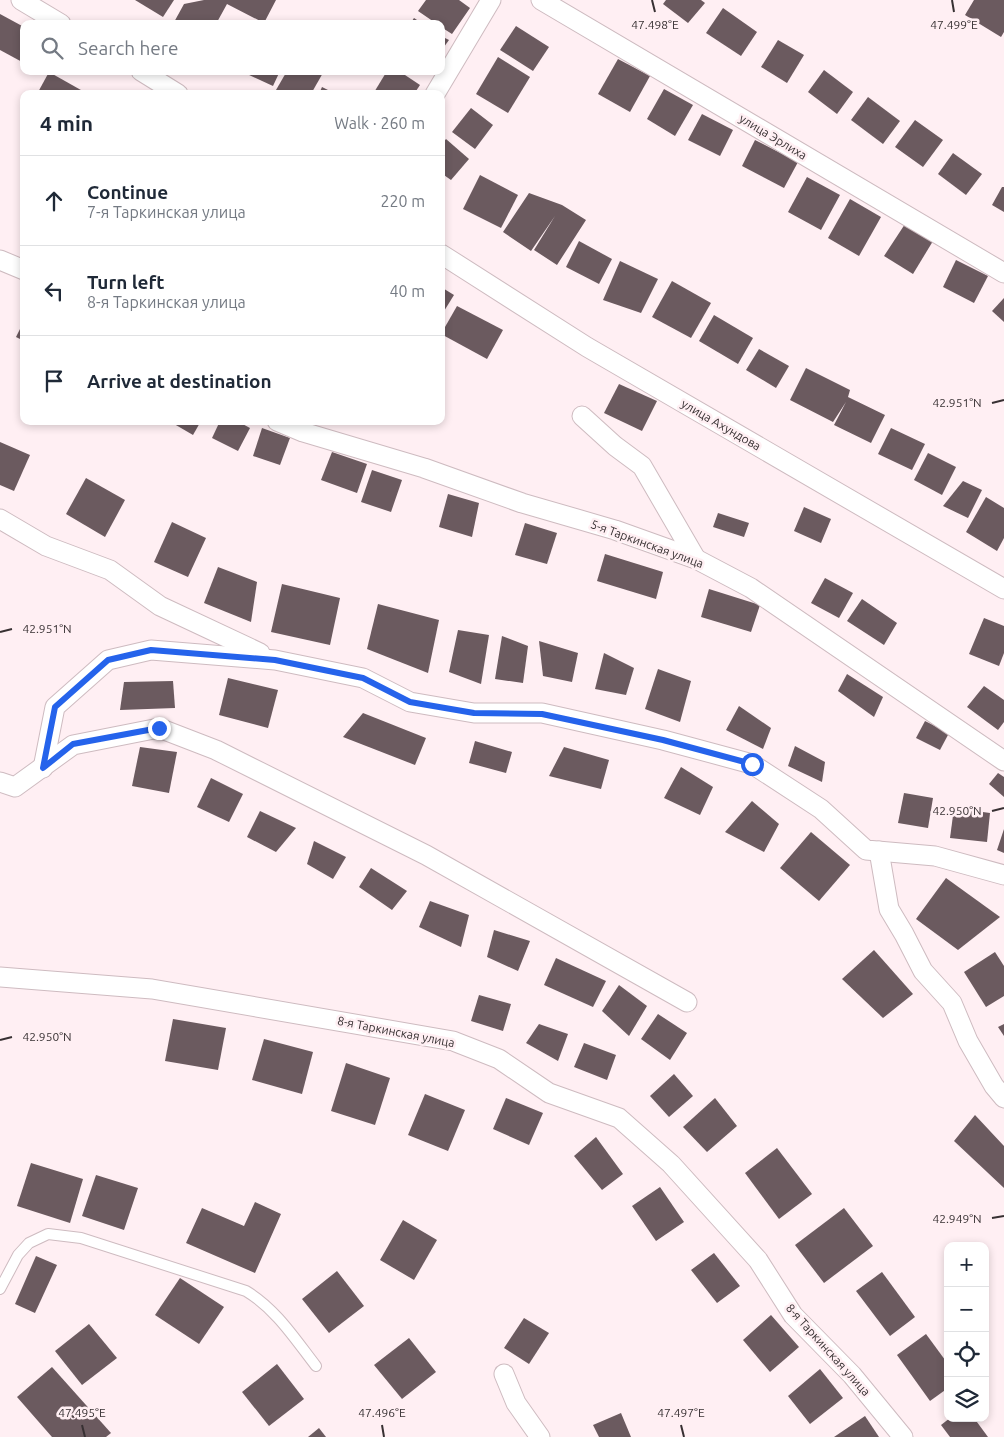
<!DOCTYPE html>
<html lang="en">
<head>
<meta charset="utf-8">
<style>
  :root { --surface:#fff; --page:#f2f2f3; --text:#1f2937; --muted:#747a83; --line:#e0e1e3 }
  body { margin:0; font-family:Ubuntu,sans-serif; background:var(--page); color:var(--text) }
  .controls { position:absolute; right:15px; bottom:15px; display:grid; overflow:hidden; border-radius:10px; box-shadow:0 2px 8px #0003 }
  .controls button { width:45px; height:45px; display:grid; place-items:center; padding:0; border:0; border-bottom:1px solid var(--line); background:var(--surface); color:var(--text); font:25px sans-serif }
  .stop { position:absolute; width:15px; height:15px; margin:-11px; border:4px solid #2563eb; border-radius:50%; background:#fff }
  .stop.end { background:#2563eb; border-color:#fff; box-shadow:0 1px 5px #0008 }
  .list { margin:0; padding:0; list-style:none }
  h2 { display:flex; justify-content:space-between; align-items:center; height:65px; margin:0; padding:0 20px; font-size:21px }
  h2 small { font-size:16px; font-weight:400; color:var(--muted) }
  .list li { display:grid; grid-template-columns:32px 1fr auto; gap:15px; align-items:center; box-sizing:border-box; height:90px; padding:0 20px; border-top:1px solid var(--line) }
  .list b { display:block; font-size:19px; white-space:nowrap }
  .list p { margin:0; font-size:16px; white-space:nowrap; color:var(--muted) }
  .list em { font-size:16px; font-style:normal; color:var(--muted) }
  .icon { flex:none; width:28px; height:28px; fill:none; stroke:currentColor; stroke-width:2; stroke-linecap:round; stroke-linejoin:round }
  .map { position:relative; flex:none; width:1004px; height:1437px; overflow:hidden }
  .search { position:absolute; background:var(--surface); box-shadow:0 2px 8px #0003; left:20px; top:20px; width:425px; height:55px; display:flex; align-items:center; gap:12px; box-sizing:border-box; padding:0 18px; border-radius:10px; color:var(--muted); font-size:19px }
  .panel { position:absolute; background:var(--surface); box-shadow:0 2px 8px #0003; left:20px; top:90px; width:425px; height:335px; border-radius:10px }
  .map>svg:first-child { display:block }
  .building { fill:#6b5a5f }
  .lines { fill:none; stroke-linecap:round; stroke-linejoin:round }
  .service-casing { stroke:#cebbc0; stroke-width:12 }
  .minor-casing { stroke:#cebbc0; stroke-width:21 }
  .service { stroke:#fff; stroke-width:10 }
  .minor { stroke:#fff; stroke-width:19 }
  .route { stroke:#2563eb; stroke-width:6 }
  .ticks { fill:none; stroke:#373032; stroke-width:2 }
  .labels { text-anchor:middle; stroke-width:5; stroke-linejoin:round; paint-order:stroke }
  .street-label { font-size:12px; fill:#373032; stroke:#ffeff3 }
  .ticks-label { font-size:12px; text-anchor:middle; fill:#373032; stroke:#ffeff3; stroke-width:5; stroke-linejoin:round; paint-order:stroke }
</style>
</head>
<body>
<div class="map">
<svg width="1004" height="1437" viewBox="0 0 1004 1437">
  <rect width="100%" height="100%" fill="#ffeff3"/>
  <g class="building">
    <path d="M135,0h39l-11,17z"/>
    <path d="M204,0h72l-12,23 -37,-19 -11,20h-43l11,-20z"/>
    <path d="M426,0h33l11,8 -18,26 -11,-7v-3h-4l-19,-13z"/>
    <path d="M666,0h35l4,3 -17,20 -25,-19z"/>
    <path d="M974,0h30v32l-3,5 -36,-22z"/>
    <path d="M723,8l34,24 -16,24 -35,-23z"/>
    <path d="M0,14l24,13v36l-24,-13z"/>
    <path d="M414,18l9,6h-13z"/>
    <path d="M516,26l33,21 -16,24 -33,-21z"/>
    <path d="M441,36l8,4 -8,11z"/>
    <path d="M778,40l26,15 -17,28 -26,-16z"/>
    <path d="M498,57l32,20 -22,36 -32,-19z"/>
    <path d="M618,59l32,17 -20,36 -32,-18z"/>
    <path d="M824,70l29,22 -16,22 -29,-22z"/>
    <path d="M248,71h32l-7,15 -26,-12z"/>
    <path d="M287,71h37l-13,23h-28l-7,-4z"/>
    <path d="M387,71h12l21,14 -6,9h-41z"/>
    <path d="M49,72l39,22h-51z"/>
    <path d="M322,87l14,7h-17z"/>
    <path d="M664,89l29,16 -18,31 -28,-17z"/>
    <path d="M868,97l32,24 -17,23 -32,-24z"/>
    <path d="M471,108l22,17 -18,24 -23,-17z"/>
    <path d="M702,114l31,16 -13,26 -32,-16z"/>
    <path d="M915,120l28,20 -20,27 -28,-20z"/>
    <path d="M446,139l23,20 -18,21 -10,-7v-28z"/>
    <path d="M755,140l43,22 -14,26 -42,-22z"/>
    <path d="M953,153l29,21 -16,21 -28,-21z"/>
    <path d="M480,175l38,20 -17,33 -38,-19z"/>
    <path d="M807,177l33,18 -19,35 -33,-18z"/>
    <path d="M1002,187h2v25l-12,-7z"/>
    <path d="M529,193l33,12 24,15 -29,45 -23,-15 21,-34 -24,35 -28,-19z"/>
    <path d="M850,199l31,18 -22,39 -31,-18z"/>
    <path d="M905,224l28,17 -20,33 -29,-18z"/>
    <path d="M579,241l33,18 -13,25 -33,-17z"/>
    <path d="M956,260l32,16 -14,27 -31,-16z"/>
    <path d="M620,261l38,18 -17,34 -38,-13z"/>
    <path d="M672,281l39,22 -20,35 -39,-21z"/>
    <path d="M441,287l13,8 -13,21z"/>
    <path d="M1004,298v24l-12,-11z"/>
    <path d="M457,306l46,24 -16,29 -46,-25z"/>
    <path d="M714,315l39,23 -15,26 -39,-23z"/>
    <path d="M24,321v20l-8,-4z"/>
    <path d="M759,349l30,17 -13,22 -30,-18z"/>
    <path d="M806,368l44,22 -2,7 37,18 -14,28 -37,-18 12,-23 -13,20 -43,-22z"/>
    <path d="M619,384l38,17 -15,30 -38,-18z"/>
    <path d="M169,421h32l-8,14z"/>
    <path d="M220,421h17l13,7 -12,23 -26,-13z"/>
    <path d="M262,428l28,10 -10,27 -27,-9z"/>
    <path d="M891,428l34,16 -13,26 -34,-16z"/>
    <path d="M0,442l30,13 -16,36 -14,-6z"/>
    <path d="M332,452l35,12 -10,29 -36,-13z"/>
    <path d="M928,453l28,14 -14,28 -28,-15z"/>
    <path d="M372,470l30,10 -11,32 -30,-10z"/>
    <path d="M86,478l39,22 -20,37 -39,-23z"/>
    <path d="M963,481l19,9 -14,28 -25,-12z"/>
    <path d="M448,494l31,9 -7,34 -33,-10z"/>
    <path d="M986,497l18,11v30l-7,13 -31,-19z"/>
    <path d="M804,507l27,12 -10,24 -27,-12z"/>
    <path d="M718,513l31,10 -5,14 -31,-10z"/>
    <path d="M172,522l34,16 -18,39 -34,-15z"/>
    <path d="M525,523l32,10 -10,31 -32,-9z"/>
    <path d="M605,554l58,18 -7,27 -59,-18z"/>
    <path d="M218,567l39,15 -6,40 -47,-19z"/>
    <path d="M825,578l28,15 -14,25 -28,-15z"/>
    <path d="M282,584l58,14 -10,47 -59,-13z"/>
    <path d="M709,589l51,16 -9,27 -50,-15z"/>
    <path d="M862,599l35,24 -13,22 -37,-24z"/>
    <path d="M378,604l61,16 -11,53 -61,-24z"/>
    <path d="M984,618l20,8v27l-5,13 -30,-12z"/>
    <path d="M458,630l31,5 -8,49 -32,-12z"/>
    <path d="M502,636l26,10 -5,37 -28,-4z"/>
    <path d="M539,641l39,12 -6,29 -29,-6z"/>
    <path d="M604,653l30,15 -8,27 -31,-6z"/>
    <path d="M658,669l33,12 -11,41 -35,-13z"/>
    <path d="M847,674l36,23 -9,20 -36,-26z"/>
    <path d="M228,678l50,12 -10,38 -49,-13z"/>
    <path d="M173,681l2,27 -55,2 4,-28z"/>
    <path d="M984,686l20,14v22l-6,8 -31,-23z"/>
    <path d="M739,706l32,22 -8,21 -37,-19z"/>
    <path d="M363,713l63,25 -11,27 -72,-28z"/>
    <path d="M925,721l24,12 -9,17 -24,-12z"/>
    <path d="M475,741l37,11 -6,21 -37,-10z"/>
    <path d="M795,746l30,16 -3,20 -34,-16z"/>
    <path d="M140,747l37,5 -8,41 -37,-7z"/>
    <path d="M564,747l45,13 -8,29 -52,-13z"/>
    <path d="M681,767l32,20 -13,28 -36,-17z"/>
    <path d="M998,773l6,4v20l-15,-13z"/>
    <path d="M211,778l32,16 -14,28 -32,-15z"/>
    <path d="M904,793l29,5 -5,30 -30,-5z"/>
    <path d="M752,801l27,23 -15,28 -39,-20z"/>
    <path d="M954,808l36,5 -3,29 -37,-4z"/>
    <path d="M260,811l36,17 -20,24 -29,-15z"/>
    <path d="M1004,829v24l-7,-3z"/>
    <path d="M811,832l39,33 -31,36 -39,-33z"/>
    <path d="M314,841l32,16 -13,22 -26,-15z"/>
    <path d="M371,868l36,23 -15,19 -33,-23z"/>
    <path d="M946,878l54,39 -42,33 -42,-31z"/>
    <path d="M430,901l39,14 -8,32 -42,-20z"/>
    <path d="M494,930l36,11 -12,30 -31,-14z"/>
    <path d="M874,950l39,44 -30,24 -41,-39z"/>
    <path d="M995,952l9,14v30l-18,11 -22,-35z"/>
    <path d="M556,958l50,23 -13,26 -49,-22z"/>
    <path d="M619,985l28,21 -18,30 -27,-25z"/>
    <path d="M479,995l32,9 -8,27 -32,-10z"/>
    <path d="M658,1014l29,19 -17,27 -29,-21z"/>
    <path d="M173,1019l53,9 -8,42 -53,-9z"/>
    <path d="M539,1024l29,10 -10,27 -32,-18z"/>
    <path d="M1004,1024v12l-6,-9z"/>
    <path d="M264,1039l49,13 -11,42 -50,-14z"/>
    <path d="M584,1043l32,12 -9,25 -33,-13z"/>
    <path d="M346,1063l44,15 -15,47 -44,-14z"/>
    <path d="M674,1074l19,22 -24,21 -19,-21z"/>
    <path d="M425,1094l40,16 -17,41 -40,-16z"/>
    <path d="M506,1098l37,15 -14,32 -36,-16z"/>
    <path d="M715,1098l22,28 -30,26 -24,-25z"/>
    <path d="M975,1115l29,31v42l-50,-47z"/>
    <path d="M596,1137l27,37 -21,16 -28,-34z"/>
    <path d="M777,1148l35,46 -33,25 -34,-46z"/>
    <path d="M31,1163l52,16 -13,44 -53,-17z"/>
    <path d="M96,1175l42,13 -14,42 -42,-14z"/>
    <path d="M660,1187l24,35 -28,19 -24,-35z"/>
    <path d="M255,1202l26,12 -26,59 -69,-30 16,-35 42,18z"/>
    <path d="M844,1208l29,38 -49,37 -29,-38z"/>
    <path d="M403,1220l34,20 -23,40 -34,-20z"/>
    <path d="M714,1253l26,33 -23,17 -26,-33z"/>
    <path d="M36,1256l21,9 -22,48 -20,-9z"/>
    <path d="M337,1271l27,35 -35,27 -27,-34z"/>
    <path d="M882,1272l33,45 -25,19 -34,-45z"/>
    <path d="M180,1278l44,29 -25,37 -44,-29z"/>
    <path d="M771,1315l28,32 -29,25 -27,-32z"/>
    <path d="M524,1318l25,15 -20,31 -25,-16z"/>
    <path d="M89,1324l28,34 -35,27 -27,-34z"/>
    <path d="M926,1334l22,30v24l-18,13 -33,-46z"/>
    <path d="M409,1338l27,34 -34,27 -28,-34z"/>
    <path d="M277,1364l27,35 -35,27 -27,-34z"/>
    <path d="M52,1367l59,66 -5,4h-54l-35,-40z"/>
    <path d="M820,1369l23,29 -33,26 -22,-28z"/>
    <path d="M621,1413l10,24h-32l-6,-12z"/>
    <path d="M865,1416l14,21h-45z"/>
    <path d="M950,1418h24l14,19h-38l-9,-12z"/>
    <path d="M319,1428l7,9h-18z"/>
  </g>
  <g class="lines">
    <defs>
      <path id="service" d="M0,1289l18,-34 11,-12 19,-9 33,4 165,53c30,18 49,48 70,75"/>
      <g id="minor">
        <path d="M21,0l40,24"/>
        <path d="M541,0l463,273"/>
        <path d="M141,71l37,23"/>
        <path d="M435,94l56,-94"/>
        <path d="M441,254l146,93 417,242"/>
        <path d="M0,260l24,10"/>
        <path d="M582,416l33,30 27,20 54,93"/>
        <path d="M277,421l26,11 121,36 98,35 93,27 81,29 55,29 253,173"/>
        <path d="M0,519l46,27 64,24 50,36 100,47"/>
        <path d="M43,768l12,-61 53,-47 43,-10 124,10 88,18 47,24 64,11h68l121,27 89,24 69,45 45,41 69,6 69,19"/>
        <path d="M0,782l15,5 58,-42 86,-17 57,22 210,105 261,147"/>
        <path d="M879,851l10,58 15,25 19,37 29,32 16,38 26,45 10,12"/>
        <path d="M0,977l152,12 301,52 46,18 50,34 70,25 52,46 87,96 35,55 59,60 51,62"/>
        <path d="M504,1374l12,29 24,34"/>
      </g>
    </defs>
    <use href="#service" class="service-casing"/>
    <use href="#minor" class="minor-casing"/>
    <use href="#service" class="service"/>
    <use href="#minor" class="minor"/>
  </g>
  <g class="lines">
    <path class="route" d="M159,728l-86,16 -30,24 12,-61 53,-47 43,-10 124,10 88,18 47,24 64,11 68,1 121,26 89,24"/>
  </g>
  <path class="ticks" d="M652,0l3,12M952,0l2,12M992,403l12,-3M0,632l12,-3M992,811l12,-3M0,1040l12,-3M992,1218l12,-2M82,1425l3,12M382,1425l2,12M681,1425l3,12"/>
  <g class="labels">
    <g class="street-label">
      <text transform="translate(773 137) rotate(31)" y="4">улица Эрлиха</text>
      <text transform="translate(721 425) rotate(30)" y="4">улица Ахундова</text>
      <text transform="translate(647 544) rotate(20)" y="4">5-я Таркинская улица</text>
      <text transform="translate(396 1032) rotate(11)" y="4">8-я Таркинская улица</text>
      <text transform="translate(828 1350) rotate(48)" y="4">8-я Таркинская улица</text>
    </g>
  </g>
  <g class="ticks-label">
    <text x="655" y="29">47.498°E</text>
    <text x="954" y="29">47.499°E</text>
    <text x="957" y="407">42.951°N</text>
    <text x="47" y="633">42.951°N</text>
    <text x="957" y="815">42.950°N</text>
    <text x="47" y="1041">42.950°N</text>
    <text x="957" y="1223">42.949°N</text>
    <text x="82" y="1417">47.495°E</text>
    <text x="382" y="1417">47.496°E</text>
    <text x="681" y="1417">47.497°E</text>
  </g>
</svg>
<div class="controls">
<button>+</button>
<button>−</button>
<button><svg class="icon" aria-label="locate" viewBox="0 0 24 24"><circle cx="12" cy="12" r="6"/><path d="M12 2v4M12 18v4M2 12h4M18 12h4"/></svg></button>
<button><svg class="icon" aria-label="layers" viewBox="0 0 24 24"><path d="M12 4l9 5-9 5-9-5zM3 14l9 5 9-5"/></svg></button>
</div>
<div class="stop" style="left:752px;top:764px"></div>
<div class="stop end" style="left:159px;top:728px"></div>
<div class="search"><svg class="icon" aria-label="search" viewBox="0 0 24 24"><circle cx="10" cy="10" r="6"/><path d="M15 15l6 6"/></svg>Search here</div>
<section class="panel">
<h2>4 min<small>Walk · 260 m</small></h2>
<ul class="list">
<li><svg class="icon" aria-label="ahead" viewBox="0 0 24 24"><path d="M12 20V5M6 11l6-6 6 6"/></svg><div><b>Continue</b><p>7-я Таркинская улица</p></div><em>220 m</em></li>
<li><svg class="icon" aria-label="left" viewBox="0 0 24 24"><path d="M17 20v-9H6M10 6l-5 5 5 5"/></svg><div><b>Turn left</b><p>8-я Таркинская улица</p></div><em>40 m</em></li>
<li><svg class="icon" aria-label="arrive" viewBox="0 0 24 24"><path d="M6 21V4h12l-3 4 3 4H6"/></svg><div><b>Arrive at destination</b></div></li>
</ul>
</section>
</div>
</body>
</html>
